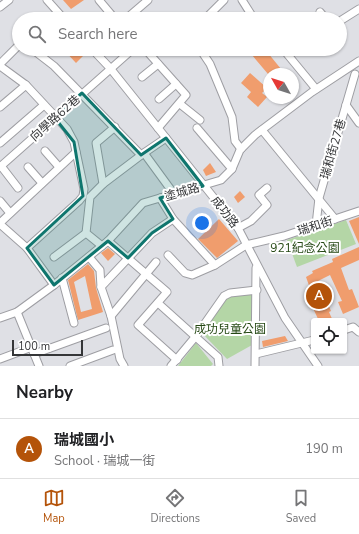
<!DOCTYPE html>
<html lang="en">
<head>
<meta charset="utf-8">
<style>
  :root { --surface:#fff; --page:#f2f2f2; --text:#202124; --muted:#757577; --line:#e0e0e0; --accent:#b45309 }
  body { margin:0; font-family:"Nunito Sans","Noto Sans TC",sans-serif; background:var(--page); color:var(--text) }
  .controls { position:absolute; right:12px; bottom:12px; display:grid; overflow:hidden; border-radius:4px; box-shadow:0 1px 3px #0004 }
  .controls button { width:36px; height:36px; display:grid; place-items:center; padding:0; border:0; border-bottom:1px solid var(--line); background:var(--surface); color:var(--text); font:20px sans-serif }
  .compass { position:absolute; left:263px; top:68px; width:36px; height:36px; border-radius:50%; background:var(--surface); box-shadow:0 1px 3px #0004; rotate:309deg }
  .scale { position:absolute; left:12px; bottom:10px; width:71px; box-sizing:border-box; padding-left:4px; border:2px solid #353638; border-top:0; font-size:11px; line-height:14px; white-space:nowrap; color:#353638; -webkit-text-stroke:3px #fff; paint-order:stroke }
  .you { position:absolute; left:202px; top:223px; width:14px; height:14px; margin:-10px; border:3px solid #fff; border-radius:50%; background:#1a73e8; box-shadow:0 0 0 6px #1a73e833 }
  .badge { display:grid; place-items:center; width:26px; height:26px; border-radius:50%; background:var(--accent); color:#fff; font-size:13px; font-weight:700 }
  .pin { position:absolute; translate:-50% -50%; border:2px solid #fff; box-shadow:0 1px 4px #0006 }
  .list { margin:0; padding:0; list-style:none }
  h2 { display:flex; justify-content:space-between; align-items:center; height:52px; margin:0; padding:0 16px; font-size:17px }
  h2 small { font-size:13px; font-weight:400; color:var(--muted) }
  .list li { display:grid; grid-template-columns:26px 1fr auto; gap:12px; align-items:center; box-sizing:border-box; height:60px; padding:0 16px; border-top:1px solid var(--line) }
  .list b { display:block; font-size:15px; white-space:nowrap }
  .list p { margin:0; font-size:13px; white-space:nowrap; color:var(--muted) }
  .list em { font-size:13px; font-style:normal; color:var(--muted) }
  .icon { flex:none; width:22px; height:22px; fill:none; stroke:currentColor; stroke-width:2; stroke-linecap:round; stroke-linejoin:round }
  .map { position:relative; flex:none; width:359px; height:366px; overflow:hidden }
  .search { position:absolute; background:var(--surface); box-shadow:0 1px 3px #0004; left:12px; right:12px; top:12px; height:44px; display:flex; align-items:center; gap:10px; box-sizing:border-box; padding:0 14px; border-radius:22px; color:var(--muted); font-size:15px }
  .sheet { height:112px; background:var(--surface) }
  nav { display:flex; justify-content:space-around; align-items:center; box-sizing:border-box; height:56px; border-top:1px solid var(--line); background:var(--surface); font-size:11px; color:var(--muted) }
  nav a { display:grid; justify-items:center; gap:2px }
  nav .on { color:var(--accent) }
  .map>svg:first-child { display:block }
  .green { fill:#b4d6a6 }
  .building { fill:#f09d6d; fill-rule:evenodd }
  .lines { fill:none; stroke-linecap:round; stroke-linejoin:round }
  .minor-casing { stroke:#9e9ea3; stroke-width:9 }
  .minor { stroke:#fff; stroke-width:7 }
  .marked { fill:#0f766e; fill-opacity:0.2; stroke:#0f766e; stroke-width:3; stroke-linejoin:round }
  .labels { text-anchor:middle; stroke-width:4; stroke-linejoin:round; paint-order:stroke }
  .street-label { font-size:12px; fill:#353638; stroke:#fff }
  .park-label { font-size:12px; fill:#254814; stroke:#fff }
</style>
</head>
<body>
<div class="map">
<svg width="359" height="366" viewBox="0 0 359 366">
  <rect width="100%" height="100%" fill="#dfe0e5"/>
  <g class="green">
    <path d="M346,220l10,24 -59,23 -10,-27z"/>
    <path d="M252,292v53l-25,14 -25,-26 26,-39z"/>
    <path d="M196,343l17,21 -2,2h-33z"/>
  </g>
  <g class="building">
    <path d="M63,0h21l-13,9z"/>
    <path d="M63,49h17l5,5 -9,9z"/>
    <path d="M260,49h12l-4,4 13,16 -6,5h-7l-16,-19z"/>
    <path d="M250,73l17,15 -5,5 5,4 -9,10 -11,-10 4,-5 -10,-9z"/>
    <path d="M210,163l6,9 -10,4 -3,-6z"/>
    <path d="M240,191l5,6 -7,6 -4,-6z"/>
    <path d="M359,217v27l-10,-23z"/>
    <path d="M219,219l19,22 -21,17 -19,-19z"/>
    <path d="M359,247v13l-18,8 8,22 3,-1 7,18 -16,7 -5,-12 4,-1 -12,-26 -12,6 13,30 -2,1 4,9h-14l-7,-15 3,-1 -6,-13 2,-1 -5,-14 7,-4 -1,-2 21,-9 -1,-3z"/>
    <path d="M108,248l7,6 -7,7 -7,-8z"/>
    <path d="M88,264l6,7 2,17 7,24 -25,8 -10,-40zM85,276l7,33 -11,3 -7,-30z"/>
    <path d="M285,336l3,5 -25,6 -1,-6z"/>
  </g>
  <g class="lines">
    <defs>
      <g id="minor">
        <path d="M47,0l17,19"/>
        <path d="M99,0l16,19"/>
        <path d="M242,0l12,19"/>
        <path d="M0,7l9,-7"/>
        <path d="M320,12l6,7"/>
        <path d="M126,19l22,-19"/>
        <path d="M164,19l1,-1"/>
        <path d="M205,19l19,-19"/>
        <path d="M340,21l19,-12"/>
        <path d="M32,49l22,17 87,89"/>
        <path d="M92,49l18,19 128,160 47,90 33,48"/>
        <path d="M145,49l41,46 -28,33"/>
        <path d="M200,49l10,15 22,53 3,24 6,8"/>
        <path d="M283,49l33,40"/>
        <path d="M0,64l19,-19"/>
        <path d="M0,66l26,19 41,44 7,13 10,47 -1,7 -4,5 -52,47"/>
        <path d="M142,77l16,-13"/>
        <path d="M159,99l17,-15"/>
        <path d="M180,104l20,16"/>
        <path d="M346,105l13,18"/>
        <path d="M0,107l26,-22"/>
        <path d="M197,128l35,41"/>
        <path d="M262,130l73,89"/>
        <path d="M0,143l44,-38"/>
        <path d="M45,151l14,16"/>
        <path d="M144,153l30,41"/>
        <path d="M1,166l17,22"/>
        <path d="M0,167l133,-118"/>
        <path d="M28,167l14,16"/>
        <path d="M103,184l41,-31 22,-15"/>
        <path d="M160,198l13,21 42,46"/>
        <path d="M0,201l10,12"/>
        <path d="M0,223l76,-71"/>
        <path d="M0,224l27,24 27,37"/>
        <path d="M316,225l3,-27 36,-124"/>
        <path d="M238,228l13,-7 16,-16 -8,-10 8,-7"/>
        <path d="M108,241l59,51 -29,33 39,35"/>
        <path d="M102,246l-16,-13 4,-36 13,-13 -7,-41 19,-16"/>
        <path d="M168,255l17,18 7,2 23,-10 31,-20 38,-9 75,-25"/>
        <path d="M54,257l32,-24"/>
        <path d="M89,257l11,13 1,17 10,29 9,43 4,7"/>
        <path d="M62,278l12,45"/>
        <path d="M101,287l51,-54 21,-14"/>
        <path d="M158,303l60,54 1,9"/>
        <path d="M17,312l22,54"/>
        <path d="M111,316l45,-54"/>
        <path d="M0,318l17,-6 37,-27 54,-44 35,-38 78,-23 11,-11 8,-19 15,-15 57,-43 47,-31"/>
        <path d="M344,330l9,-3 6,5"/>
        <path d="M34,354l72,-26"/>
        <path d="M256,354l58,-14"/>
        <path d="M0,359l32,-12"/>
        <path d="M70,366l43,-16"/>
        <path d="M171,366l25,-30 28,-40 6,-3 27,-3"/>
        <path d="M255,366l1,-98"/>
      </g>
    </defs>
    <use href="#minor" class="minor-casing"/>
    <use href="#minor" class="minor"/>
  </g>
  <path class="marked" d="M82,93l59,62 25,-17 37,48 -43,12 13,21 -21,14 -24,25 -20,-17 -54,44 -27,-37 56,-52 -9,-54 -20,-25z"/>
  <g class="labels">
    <g class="street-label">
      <text transform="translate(55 118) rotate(-42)" y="4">向學路62巷</text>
      <text transform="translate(333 149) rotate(-74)" y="4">瑞和街27巷</text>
      <text transform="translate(182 192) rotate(-16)" y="4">塗城路</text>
      <text transform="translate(225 212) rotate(52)" y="4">成功路</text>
      <text transform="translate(315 226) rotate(-18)" y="4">瑞和街</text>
    </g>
    <g class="park-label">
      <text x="305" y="252">921紀念公園</text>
      <text x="230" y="333">成功兒童公園</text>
    </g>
  </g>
</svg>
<div class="controls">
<button><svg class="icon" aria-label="locate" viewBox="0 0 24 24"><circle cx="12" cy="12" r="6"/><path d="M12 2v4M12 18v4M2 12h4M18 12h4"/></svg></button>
</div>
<svg class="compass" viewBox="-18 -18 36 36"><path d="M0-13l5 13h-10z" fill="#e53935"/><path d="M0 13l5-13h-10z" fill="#757577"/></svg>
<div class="scale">100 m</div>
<div class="you"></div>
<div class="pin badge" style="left:319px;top:296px">A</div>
<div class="search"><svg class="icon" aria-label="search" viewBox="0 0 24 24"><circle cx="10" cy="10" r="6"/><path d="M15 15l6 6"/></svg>Search here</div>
</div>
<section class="sheet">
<h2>Nearby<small></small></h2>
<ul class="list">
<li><span class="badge">A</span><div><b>瑞城國小</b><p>School · 瑞城一街</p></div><em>190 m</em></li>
</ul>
</section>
<nav>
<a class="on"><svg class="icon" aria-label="map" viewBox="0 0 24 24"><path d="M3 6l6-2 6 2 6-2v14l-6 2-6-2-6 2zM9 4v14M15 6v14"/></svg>Map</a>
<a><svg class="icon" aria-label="directions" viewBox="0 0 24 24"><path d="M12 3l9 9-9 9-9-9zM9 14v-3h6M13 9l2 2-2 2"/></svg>Directions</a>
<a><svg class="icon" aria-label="saved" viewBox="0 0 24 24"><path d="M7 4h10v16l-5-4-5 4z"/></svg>Saved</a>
</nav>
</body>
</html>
